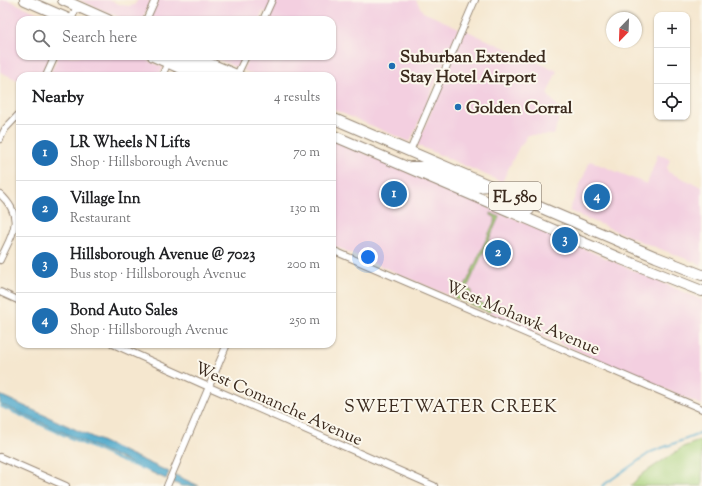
<!DOCTYPE html>
<html lang="en">
<head>
<meta charset="utf-8">
<style>
  :root { --surface:#fff; --page:#f2f2f2; --text:#202124; --muted:#757577; --line:#e0e0e0; --accent:#1f6fb2 }
  body { margin:0; font-family:"Sorts Mill Goudy",serif; background:var(--page); color:var(--text) }
  .controls { position:absolute; right:12px; top:12px; display:grid; overflow:hidden; border-radius:8px; box-shadow:0 1px 3px #0004 }
  .controls button { width:36px; height:36px; display:grid; place-items:center; padding:0; border:0; border-bottom:1px solid var(--line); background:var(--surface); color:var(--text); font:20px sans-serif }
  .compass { position:absolute; left:606px; top:12px; width:36px; height:36px; border-radius:50%; background:var(--surface); box-shadow:0 1px 3px #0004; rotate:203deg }
  .you { position:absolute; left:368px; top:257px; width:14px; height:14px; margin:-10px; border:3px solid #fff; border-radius:50%; background:#1a73e8; box-shadow:0 0 0 6px #1a73e833 }
  .badge { display:grid; place-items:center; width:26px; height:26px; border-radius:50%; background:var(--accent); color:#fff; font-size:13px; font-weight:700 }
  .pin { position:absolute; translate:-50% -50%; border:2px solid #fff; box-shadow:0 1px 4px #0006 }
  .list { margin:0; padding:0; list-style:none }
  h2 { display:flex; justify-content:space-between; align-items:center; height:52px; margin:0; padding:0 16px; font-size:17px }
  h2 small { font-size:13px; font-weight:400; color:var(--muted) }
  .list li { display:grid; grid-template-columns:26px 1fr auto; gap:12px; align-items:center; box-sizing:border-box; height:56px; padding:0 16px; border-top:1px solid var(--line) }
  .list b { display:block; font-size:15px; white-space:nowrap }
  .list p { margin:0; font-size:13px; white-space:nowrap; color:var(--muted) }
  .list em { font-size:13px; font-style:normal; color:var(--muted) }
  .icon { flex:none; width:22px; height:22px; fill:none; stroke:currentColor; stroke-width:2; stroke-linecap:round; stroke-linejoin:round }
  .map { position:relative; flex:none; width:702px; height:486px; overflow:hidden }
  .search { position:absolute; background:var(--surface); box-shadow:0 1px 3px #0004; left:16px; top:16px; width:320px; height:44px; display:flex; align-items:center; gap:10px; box-sizing:border-box; padding:0 14px; border-radius:12px; color:var(--muted); font-size:15px }
  .panel { position:absolute; background:var(--surface); box-shadow:0 1px 3px #0004; left:16px; top:72px; width:320px; height:276px; border-radius:12px }
  .map>svg:first-child { display:block }
  .built { fill:#f3cfe0 }
  .green { fill:#a8d17c; stroke:#727e4d }
  .water { fill:#4da7ca; stroke:#446874 }
  .lines { fill:none; stroke-linecap:round; stroke-linejoin:round }
  .stream { stroke:#4da7ca; stroke-width:2 }
  .street-casing { stroke:#988876; stroke-width:8 }
  .primary-casing { stroke:#988876; stroke-width:12 }
  .street { stroke:#fff; stroke-width:6 }
  .primary { stroke:#fff; stroke-width:10 }
  .poi-dot { fill:#1f6fb2; stroke:#fbf7ec; stroke-width:1.5 }
  .labels { text-anchor:middle; stroke-width:4; stroke-linejoin:round; paint-order:stroke }
  .shield { fill:#fbf7ec; stroke:#75685c; stroke-width:1 }
  .shield-label { font-size:16px; font-weight:bold; fill:#3b2a1e }
  .poi-label { font-size:17px; font-weight:bold; fill:#3b2a1e; stroke:#fbf7ec; text-anchor:start }
  .street-label { font-size:17px; fill:#3b2a1e; stroke:#fbf7ec }
  .neighbourhood-label { font-size:18px; letter-spacing:1px; fill:#3b2a1e; stroke:#fbf7ec }
</style>
</head>
<body>
<div class="map">
<svg width="702" height="486" viewBox="0 0 702 486">
  <rect width="100%" height="100%" fill="#fbf7ec"/>
  <filter id="ink" filterUnits="userSpaceOnUse"><feTurbulence type="fractalNoise" baseFrequency=".025" numOctaves="2"/><feDisplacementMap in="SourceGraphic" scale="8" xChannelSelector="R" yChannelSelector="G"/><feConvolveMatrix kernelMatrix="1 2 1 2 8 2 1 2 1" color-interpolation-filters="sRGB"/></filter>
  <filter id="wash" filterUnits="userSpaceOnUse"><feTurbulence type="fractalNoise" baseFrequency=".012" numOctaves="4" result="noise"/><feDisplacementMap in="SourceGraphic" scale="16" xChannelSelector="R" yChannelSelector="G"/><feGaussianBlur stdDeviation="0.9" result="paint"/><feColorMatrix in="noise" values="0 0 0 0 0 0 0 0 0 0 0 0 0 0 0 0 0 1.4 0 .05"/><feComposite in="paint" operator="in"/></filter>
  <g filter="url(#wash)">
    <rect width="100%" height="100%" fill="#f5e7cf"/>
    <g class="built">
      <path d="M0,0h8l46,20h-34v36h31l-9,20h-22v5l-20,-9z"/>
      <path d="M79,0h29l14,5 7,1 5,-1 4,-5h13l-9,20h-16z"/>
      <path d="M158,0h258l7,12 36,16 -49,114 -78,-33v-33h-76l-13,-6 6,-14h83v-36h-66l3,-6 -6,-3 -4,9h-110z"/>
      <path d="M465,30l92,41 -10,23 14,16 -7,25h-26l-7,11 -1,-1 -18,37 -85,-37z"/>
      <path d="M58,56h80l25,11 -4,9h-110z"/>
      <path d="M210,56h32l-5,12z"/>
      <path d="M332,139l370,161v105l-370,-160z"/>
      <path d="M658,154l12,5 -3,9 1,4 34,15v78l-60,-23 -73,-31 21,-50 57,23z"/>
    </g>
    <g class="green">
      <path d="M491,213l8,4 -32,71 5,3 -3,7 26,11 -6,3 -34,-14 -3,-5 2,-3 8,3 34,-75 -5,-3z"/>
      <path d="M702,440v46h-72l14,-13 39,-26z"/>
    </g>
    <g class="water">
      <path d="M0,395l169,77 -3,7 -166,-75z"/>
      <path d="M175,475l24,11h-17l-10,-4z"/>
    </g>
    <g class="lines">
      <g class="stream">
        <path d="M0,406l121,55 28,10"/>
        <path d="M602,486l49,-34 51,-19"/>
      </g>
    </g>
  </g>
  <g filter="url(#ink)">
    <g class="lines">
      <defs>
        <g id="street">
          <path d="M71,20l6,-14"/>
          <path d="M146,20l9,-20"/>
          <path d="M263,20l9,-20"/>
          <path d="M237,75l9,-19"/>
          <path d="M46,76l9,-20"/>
          <path d="M162,76l6,-14"/>
          <path d="M0,139l5,-10 15,-16"/>
          <path d="M410,151l65,-151"/>
          <path d="M0,194c26,24 12,40 0,66"/>
          <path d="M332,250l370,159"/>
          <path d="M0,292l20,9"/>
          <path d="M113,344l96,43 225,99"/>
          <path d="M0,457l66,29"/>
          <path d="M167,486l60,-142"/>
        </g>
        <g id="primary">
          <path d="M25,0l46,20"/>
          <path d="M63,0l45,20"/>
          <path d="M153,56l45,20"/>
          <path d="M171,56l46,20"/>
          <path d="M192,56l47,20"/>
          <path d="M332,118l324,139 46,18"/>
          <path d="M332,135l287,123 83,33"/>
          <path d="M411,167h17l49,20 12,-1"/>
          <path d="M493,204l15,-3 21,9"/>
        </g>
      </defs>
      <use href="#street" class="street-casing"/>
      <use href="#primary" class="primary-casing"/>
      <use href="#street" class="street"/>
      <use href="#primary" class="primary"/>
    </g>
  </g>
  <g class="poi-dot">
    <circle cx="392" cy="66" r="4"/>
    <circle cx="458" cy="107" r="4"/>
  </g>
  <g class="labels">
    <rect class="shield" x="489" y="182" width="52" height="28" rx="3"/>
    <g class="shield-label">
      <text x="515" y="202">FL 580</text>
    </g>
    <g class="poi-label">
      <text x="400" y="62">Suburban Extended<tspan x="400" dy="20">Stay Hotel Airport</tspan></text>
      <text x="466" y="113">Golden Corral</text>
    </g>
    <g class="street-label">
      <text transform="translate(523 317) rotate(23)" y="6">West Mohawk Avenue</text>
      <text transform="translate(279 403) rotate(24)" y="6">West Comanche Avenue</text>
    </g>
    <g class="neighbourhood-label">
      <text x="451" y="412">SWEETWATER CREEK</text>
    </g>
  </g>
</svg>
<div class="controls">
<button>+</button>
<button>−</button>
<button><svg class="icon" aria-label="locate" viewBox="0 0 24 24"><circle cx="12" cy="12" r="6"/><path d="M12 2v4M12 18v4M2 12h4M18 12h4"/></svg></button>
</div>
<svg class="compass" viewBox="-18 -18 36 36"><path d="M0-13l5 13h-10z" fill="#e53935"/><path d="M0 13l5-13h-10z" fill="#757577"/></svg>
<div class="you"></div>
<div class="pin badge" style="left:394px;top:194px">1</div>
<div class="pin badge" style="left:498px;top:253px">2</div>
<div class="pin badge" style="left:565px;top:240px">3</div>
<div class="pin badge" style="left:597px;top:197px">4</div>
<div class="search"><svg class="icon" aria-label="search" viewBox="0 0 24 24"><circle cx="10" cy="10" r="6"/><path d="M15 15l6 6"/></svg>Search here</div>
<section class="panel">
<h2>Nearby<small>4 results</small></h2>
<ul class="list">
<li><span class="badge">1</span><div><b>LR Wheels N Lifts</b><p>Shop · Hillsborough Avenue</p></div><em>70 m</em></li>
<li><span class="badge">2</span><div><b>Village Inn</b><p>Restaurant</p></div><em>130 m</em></li>
<li><span class="badge">3</span><div><b>Hillsborough Avenue @ 7023</b><p>Bus stop · Hillsborough Avenue</p></div><em>200 m</em></li>
<li><span class="badge">4</span><div><b>Bond Auto Sales</b><p>Shop · Hillsborough Avenue</p></div><em>250 m</em></li>
</ul>
</section>
</div>
</body>
</html>
